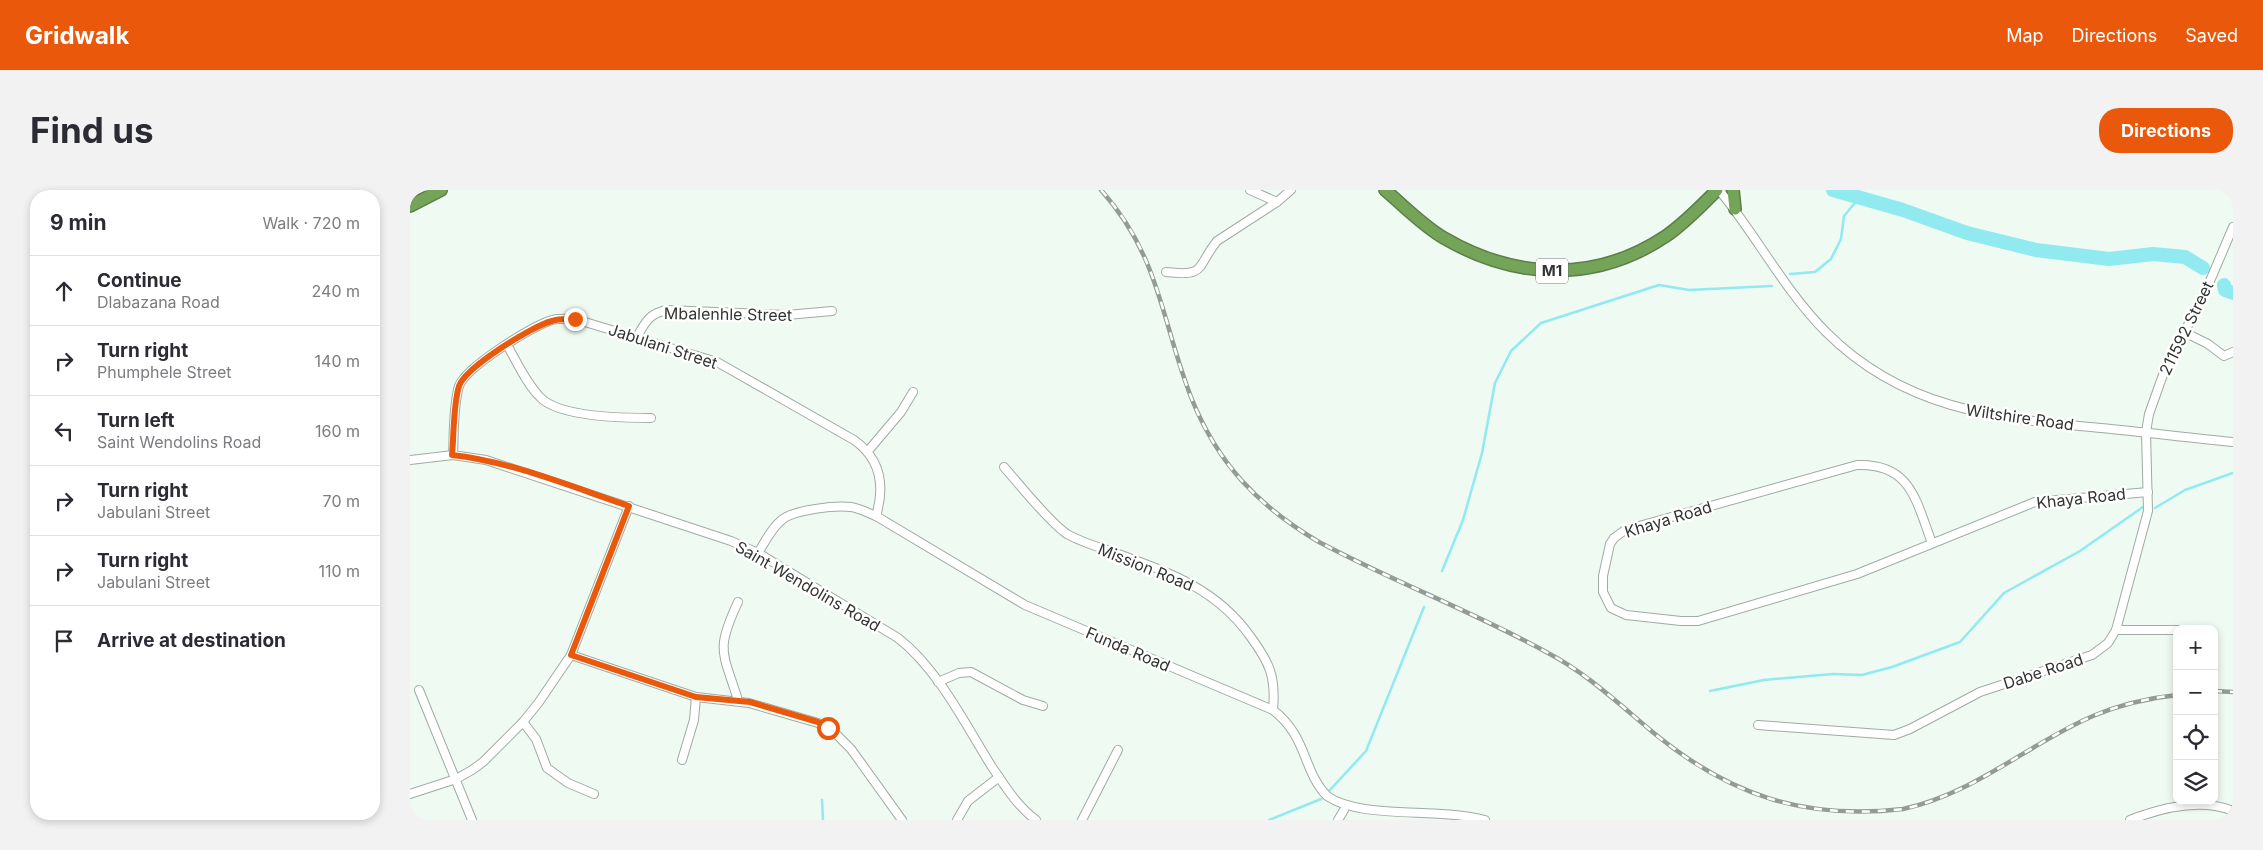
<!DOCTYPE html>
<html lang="en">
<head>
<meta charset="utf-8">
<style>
  :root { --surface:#fff; --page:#f2f2f3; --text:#2b2b33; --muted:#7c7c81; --line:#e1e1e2; --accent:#ea580c }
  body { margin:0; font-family:Inter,sans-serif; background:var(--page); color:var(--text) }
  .controls { position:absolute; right:15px; bottom:15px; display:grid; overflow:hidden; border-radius:10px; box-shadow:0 2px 8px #0003 }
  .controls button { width:45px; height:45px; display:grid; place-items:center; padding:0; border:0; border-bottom:1px solid var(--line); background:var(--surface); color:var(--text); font:25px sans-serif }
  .stop { position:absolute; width:15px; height:15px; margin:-11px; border:4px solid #ea580c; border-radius:50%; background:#fff }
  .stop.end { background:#ea580c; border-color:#fff; box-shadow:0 1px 5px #0008 }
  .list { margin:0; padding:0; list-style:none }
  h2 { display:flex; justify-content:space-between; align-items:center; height:65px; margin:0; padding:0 20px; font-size:21px }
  h2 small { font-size:16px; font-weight:400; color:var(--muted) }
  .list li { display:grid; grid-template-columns:32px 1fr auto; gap:15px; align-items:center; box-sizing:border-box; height:70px; padding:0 20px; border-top:1px solid var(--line) }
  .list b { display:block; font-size:19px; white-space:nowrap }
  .list p { margin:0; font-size:16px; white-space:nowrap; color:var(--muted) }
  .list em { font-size:16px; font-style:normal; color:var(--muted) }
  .icon { flex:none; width:28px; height:28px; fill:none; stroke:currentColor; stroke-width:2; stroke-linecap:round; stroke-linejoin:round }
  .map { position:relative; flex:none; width:1823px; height:630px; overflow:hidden; border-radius:20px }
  header { display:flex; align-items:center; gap:30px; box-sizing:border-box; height:70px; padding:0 25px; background:var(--accent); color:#fff }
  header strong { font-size:24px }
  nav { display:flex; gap:28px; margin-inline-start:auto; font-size:18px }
  .intro { display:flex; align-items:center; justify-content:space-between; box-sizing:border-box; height:120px; padding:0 30px }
  h1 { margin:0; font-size:35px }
  .button { padding:12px 22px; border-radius:20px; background:var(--accent); color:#fff; font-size:18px; font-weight:700 }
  main { display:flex; gap:30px; padding:0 30px }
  aside { flex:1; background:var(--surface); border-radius:20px; box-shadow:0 2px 8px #0003 }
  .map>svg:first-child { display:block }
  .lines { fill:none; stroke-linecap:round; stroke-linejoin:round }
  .stream { stroke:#90eaf0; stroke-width:2.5 }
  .river { stroke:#90eaf0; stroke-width:14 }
  .minor-casing { stroke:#9faba3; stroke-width:10 }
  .highway-casing { stroke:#5d7d4b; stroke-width:14 }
  .minor { stroke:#fff; stroke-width:8 }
  .highway { stroke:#74a458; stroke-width:11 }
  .rail-casing { stroke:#939b96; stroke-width:4.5 }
  .rail { stroke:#fff; stroke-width:2.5; stroke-dasharray:8; stroke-linecap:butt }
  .route { stroke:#ea580c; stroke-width:6 }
  .labels { text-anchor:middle; stroke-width:5; stroke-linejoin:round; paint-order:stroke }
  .shield { fill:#fff; stroke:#6f7270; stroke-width:1 }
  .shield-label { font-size:15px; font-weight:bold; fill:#313532 }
  .street-label { font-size:16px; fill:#313532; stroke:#fff }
</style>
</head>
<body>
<header>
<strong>Gridwalk</strong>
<nav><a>Map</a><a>Directions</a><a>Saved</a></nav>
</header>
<div class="intro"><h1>Find us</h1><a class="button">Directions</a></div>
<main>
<aside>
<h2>9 min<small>Walk · 720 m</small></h2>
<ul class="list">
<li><svg class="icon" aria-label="ahead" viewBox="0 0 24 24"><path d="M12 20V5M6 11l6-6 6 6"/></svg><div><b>Continue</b><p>Dlabazana Road</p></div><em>240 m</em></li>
<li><svg class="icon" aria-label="right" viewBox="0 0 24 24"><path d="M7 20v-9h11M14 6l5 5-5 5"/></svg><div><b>Turn right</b><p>Phumphele Street</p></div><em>140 m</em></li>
<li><svg class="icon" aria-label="left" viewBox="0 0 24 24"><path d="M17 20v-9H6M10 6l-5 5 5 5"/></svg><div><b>Turn left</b><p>Saint Wendolins Road</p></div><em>160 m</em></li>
<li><svg class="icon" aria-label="right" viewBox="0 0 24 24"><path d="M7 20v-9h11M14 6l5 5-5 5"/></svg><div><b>Turn right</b><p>Jabulani Street</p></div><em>70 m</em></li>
<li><svg class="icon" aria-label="right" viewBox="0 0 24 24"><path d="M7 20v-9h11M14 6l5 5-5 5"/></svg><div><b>Turn right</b><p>Jabulani Street</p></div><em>110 m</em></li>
<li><svg class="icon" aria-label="arrive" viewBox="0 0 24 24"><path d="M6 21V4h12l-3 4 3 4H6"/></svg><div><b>Arrive at destination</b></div></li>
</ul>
</aside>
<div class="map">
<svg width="1823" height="630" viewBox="0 0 1823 630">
  <rect width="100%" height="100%" fill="#eefaf2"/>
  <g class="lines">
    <g class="stream">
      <path d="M1380,84l25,-2 16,-13 10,-20 3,-23 15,-18"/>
      <path d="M1745,318l30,-18 48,-17"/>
      <path d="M1032,381l21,-51 19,-67 13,-70 16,-32 30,-28 118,-38 30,5 83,-4"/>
      <path d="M1300,501l54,-11 69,-6 29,1 30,-8 68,-25 44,-49 76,-42 63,-44"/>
      <path d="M919,601l37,-40 58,-144"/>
      <path d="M412,610l1,20"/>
      <path d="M859,630l52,-21"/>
    </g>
    <g class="river">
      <path d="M1423,0l70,20 64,23 69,17 73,9 44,-5 32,3 18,11"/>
      <path d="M1814,95l1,5 8,3"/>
    </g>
    <defs>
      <g id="minor">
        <path d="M840,0l27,12"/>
        <path d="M1309,0c38,46 65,100 107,142 79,79 171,86 275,96 44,4 88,10 132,14"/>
        <path d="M756,82c41,5 30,-5 51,-31l60,-39 14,-12"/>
        <path d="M1774,142l24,12 16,12 9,-4"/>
        <path d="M227,147c8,-15 13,-24 30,-27l120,5 45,-4"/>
        <path d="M97,155c10,17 19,38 33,52 18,20 85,21 111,21"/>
        <path d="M458,261l33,-39 12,-20"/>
        <path d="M43,265c1,-20 0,-49 6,-69 7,-19 73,-60 93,-66 8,-2 16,-1 23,-1l142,43 137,78c27,19 31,46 22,76"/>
        <path d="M0,270l43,-5 33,5 245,81 27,12 140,85c40,31 67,86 94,129 13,19 25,39 44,53"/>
        <path d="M594,277c15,17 45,55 63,67 14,8 31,13 46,18 54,20 102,35 137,84 20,27 26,41 23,74"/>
        <path d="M1522,353c-16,-42 -21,-80 -75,-78l-232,65 -11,8 -4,6 -7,32v16l8,16 15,7 55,6h17l159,-47 178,-72 113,-10"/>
        <path d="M348,363c7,-11 14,-26 25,-34 12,-9 52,-14 68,-12 8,1 17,6 25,9l149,89 248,105c35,27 29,60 54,86 35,24 109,11 158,24"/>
        <path d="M1706,440h61"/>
        <path d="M161,465l125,42 53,6 69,20 15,8 18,18 51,71"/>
        <path d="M528,492l21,-9 12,-1 52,28 20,6"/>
        <path d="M9,500l53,130"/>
        <path d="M328,510c-15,-48 -23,-49 0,-98"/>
        <path d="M113,532l13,17 11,29 21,15 26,11"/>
        <path d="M1348,535l136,10 16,-6 70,-37 112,-37 16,-12 8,-13 32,-119 -2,-79 3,-18 15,-42 43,-84 26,-61"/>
        <path d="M272,570l12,-40 2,-23"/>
        <path d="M0,604l46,-15 16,-9 11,-8 40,-40 16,-20 32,-47 58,-149"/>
        <path d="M547,630l11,-19 31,-24"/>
        <path d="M672,630l36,-70"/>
        <path d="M928,630l6,-10"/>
        <path d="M1720,630c31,-12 71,-22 103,-9"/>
      </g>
      <g id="highway">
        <path d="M975,0c19,16 38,36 59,48 72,42 152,45 222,-2 19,-13 35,-30 51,-46"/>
        <path d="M1323,0l2,19"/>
        <path d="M0,16l31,-16"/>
      </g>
    </defs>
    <use href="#minor" class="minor-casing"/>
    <use href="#highway" class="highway-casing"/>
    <use href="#minor" class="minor"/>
    <use href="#highway" class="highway"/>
    <defs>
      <g id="rail">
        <path d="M691,0c59,66 60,130 90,207 26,66 67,109 128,145 75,40 155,70 229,111 40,21 73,53 107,81 76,62 150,86 248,75 71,-15 125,-65 190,-93 26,-11 56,-18 84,-21"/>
        <path d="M1804,501l19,1"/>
      </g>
    </defs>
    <use href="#rail" class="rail-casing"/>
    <use href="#rail" class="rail"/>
  </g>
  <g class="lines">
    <path class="route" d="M165,129c-7,0 -15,-1 -23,2 -20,5 -86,46 -93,65 -6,20 -5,49 -7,69 61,7 120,32 177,51l-58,149 125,42 54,5 68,20 10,6"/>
  </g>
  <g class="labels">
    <rect class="shield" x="1126" y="68.5" width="32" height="25" rx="4"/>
    <g class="shield-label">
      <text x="1142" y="86">M1</text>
    </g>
    <g class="street-label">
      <text transform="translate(318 124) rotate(1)" y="6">Mbalenhle Street</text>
      <text transform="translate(1776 138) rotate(-64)" y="6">211592 Street</text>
      <text transform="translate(253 156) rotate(18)" y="6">Jabulani Street</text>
      <text transform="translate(1610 227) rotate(8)" y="6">Wiltshire Road</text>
      <text transform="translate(1671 308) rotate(-6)" y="6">Khaya Road</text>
      <text transform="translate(1258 329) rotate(-17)" y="6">Khaya Road</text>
      <text transform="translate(736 377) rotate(22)" y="6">Mission Road</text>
      <text transform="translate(398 396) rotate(30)" y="6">Saint Wendolins Road</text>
      <text transform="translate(718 459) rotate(23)" y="6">Funda Road</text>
      <text transform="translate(1633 481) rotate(-18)" y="6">Dabe Road</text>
    </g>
  </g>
</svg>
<div class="controls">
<button>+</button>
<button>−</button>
<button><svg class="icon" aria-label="locate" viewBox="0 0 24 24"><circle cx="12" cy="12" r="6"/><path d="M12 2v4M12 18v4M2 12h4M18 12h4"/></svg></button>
<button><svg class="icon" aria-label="layers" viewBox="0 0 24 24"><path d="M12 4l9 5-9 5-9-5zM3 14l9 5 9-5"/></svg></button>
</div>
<div class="stop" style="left:418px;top:538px"></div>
<div class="stop end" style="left:165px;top:129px"></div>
</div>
</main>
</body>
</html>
